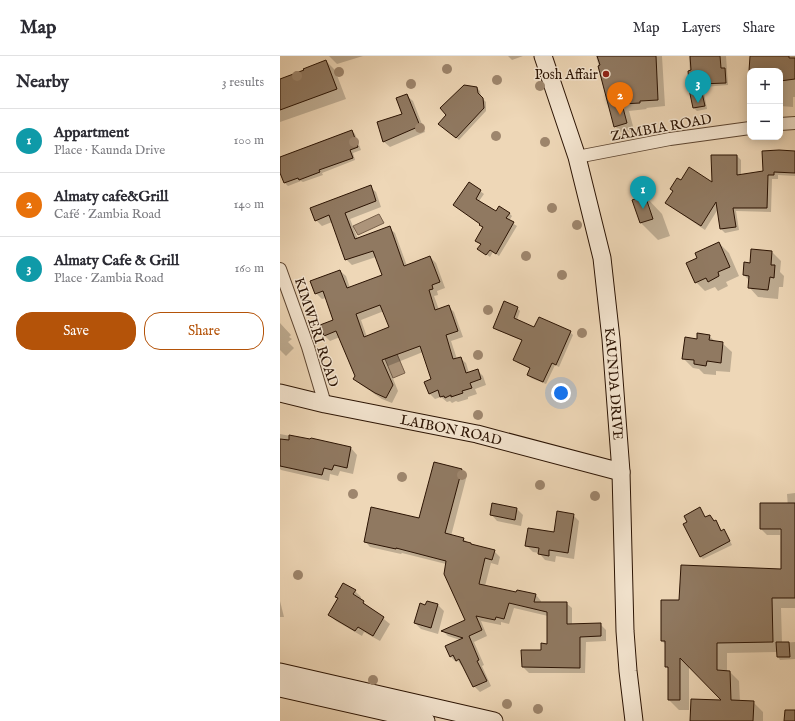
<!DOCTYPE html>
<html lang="en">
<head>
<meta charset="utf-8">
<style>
  :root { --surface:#fff; --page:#f2f2f3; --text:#2b2b33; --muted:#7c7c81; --line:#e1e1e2; --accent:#b45309 }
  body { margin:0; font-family:"IM FELL English",serif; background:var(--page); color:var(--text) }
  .controls { position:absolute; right:12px; top:12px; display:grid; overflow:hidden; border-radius:8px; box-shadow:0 2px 10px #0003 }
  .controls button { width:36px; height:36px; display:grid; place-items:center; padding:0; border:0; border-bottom:1px solid var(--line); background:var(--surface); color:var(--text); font:20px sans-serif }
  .you { position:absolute; left:281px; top:337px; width:14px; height:14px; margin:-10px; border:3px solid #fff; border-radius:50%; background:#1a73e8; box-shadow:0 0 0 6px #1a73e833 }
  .badge { display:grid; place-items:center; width:26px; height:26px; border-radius:50%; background:var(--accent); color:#fff; font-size:13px; font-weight:700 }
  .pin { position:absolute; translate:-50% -33px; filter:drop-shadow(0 1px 2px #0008) }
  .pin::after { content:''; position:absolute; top:21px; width:14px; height:12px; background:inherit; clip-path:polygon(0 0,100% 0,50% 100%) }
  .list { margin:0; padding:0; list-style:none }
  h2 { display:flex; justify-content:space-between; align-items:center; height:52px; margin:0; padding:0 16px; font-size:17px }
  h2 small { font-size:13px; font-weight:400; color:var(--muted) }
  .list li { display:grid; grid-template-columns:26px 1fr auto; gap:12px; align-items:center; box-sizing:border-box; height:64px; padding:0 16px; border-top:1px solid var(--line) }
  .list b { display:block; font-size:15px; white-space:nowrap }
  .list p { margin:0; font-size:13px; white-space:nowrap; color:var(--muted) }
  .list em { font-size:13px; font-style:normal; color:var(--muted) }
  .actions { display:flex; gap:8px; padding:12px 16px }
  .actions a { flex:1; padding:9px 0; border:1px solid var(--accent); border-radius:16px; text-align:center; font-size:14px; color:var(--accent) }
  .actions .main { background:var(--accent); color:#fff }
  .map { position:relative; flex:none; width:515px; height:665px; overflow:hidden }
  header { display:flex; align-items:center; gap:24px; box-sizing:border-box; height:56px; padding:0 20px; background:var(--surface); border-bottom:1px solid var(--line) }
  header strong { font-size:19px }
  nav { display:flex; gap:22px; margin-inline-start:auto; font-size:14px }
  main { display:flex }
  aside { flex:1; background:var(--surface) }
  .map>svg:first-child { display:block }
  .water { fill:#ac947a; stroke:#78604a }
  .shadow { fill:#0003; fill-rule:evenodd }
  .building { fill:#907961; stroke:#2b1303; fill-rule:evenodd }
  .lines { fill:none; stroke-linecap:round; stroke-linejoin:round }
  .street-casing { stroke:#5c4430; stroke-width:14 }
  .secondary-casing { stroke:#2b1303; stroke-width:19 }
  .street { stroke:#f4e5d0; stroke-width:12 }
  .secondary { stroke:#f4e5d0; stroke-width:17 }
  .tree { fill:#9e866d }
  .poi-dot { fill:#8f2418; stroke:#f4e5d0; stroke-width:1.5 }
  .labels { text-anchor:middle; stroke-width:3; stroke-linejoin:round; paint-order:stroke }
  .poi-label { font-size:14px; fill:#2b1303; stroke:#f4e5d0; text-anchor:end }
  .street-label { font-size:14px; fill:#2b1303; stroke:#f4e5d0 }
</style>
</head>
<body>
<header>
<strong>Map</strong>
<nav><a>Map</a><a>Layers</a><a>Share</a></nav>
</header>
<main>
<aside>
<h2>Nearby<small>3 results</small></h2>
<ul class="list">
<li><span class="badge" style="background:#0f9aa8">1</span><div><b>Appartment</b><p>Place · Kaunda Drive</p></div><em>100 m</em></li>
<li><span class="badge" style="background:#e8710a">2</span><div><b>Almaty cafe&amp;Grill</b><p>Café · Zambia Road</p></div><em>140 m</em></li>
<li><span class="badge" style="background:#0f9aa8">3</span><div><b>Almaty Cafe &amp; Grill</b><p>Place · Zambia Road</p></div><em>160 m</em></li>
</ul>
<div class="actions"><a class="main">Save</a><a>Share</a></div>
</aside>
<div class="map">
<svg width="515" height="665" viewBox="0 0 515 665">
  <rect width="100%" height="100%" fill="#eed7b7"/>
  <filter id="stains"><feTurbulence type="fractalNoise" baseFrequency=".005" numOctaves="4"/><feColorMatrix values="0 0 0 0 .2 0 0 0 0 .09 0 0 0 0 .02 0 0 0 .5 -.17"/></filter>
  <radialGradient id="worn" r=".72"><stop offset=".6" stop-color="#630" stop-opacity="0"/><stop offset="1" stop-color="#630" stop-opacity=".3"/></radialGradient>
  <g class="water">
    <path d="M99,158l5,9 -26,12 -5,-9z"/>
    <path d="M117,298l8,19 -12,5 -8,-19z"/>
  </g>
  <g class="shadow">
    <path d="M49,0h34l-26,8z"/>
    <path d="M228,0h15l-11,4z"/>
    <path d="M316,0h66l3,50 -19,2 1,1 -18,2 5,19 -12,3 -7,-7z"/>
    <path d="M409,0h37l2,29 -25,2 4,22 -10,2 -3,-3 -3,-14z"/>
    <path d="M471,0h44v41h-2v10l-13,-1v-35h-30v29l-2,-2z"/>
    <path d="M46,5l9,9 11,29 -66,23v-42l25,-9z"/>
    <path d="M197,32l3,3 1,6 5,5v9l-27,29 -17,-13 5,-12z"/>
    <path d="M126,39l7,6 12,31 -35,15 -7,-6 21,-26z"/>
    <path d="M72,75l3,3 6,16 -8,3 2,7 -33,13 1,2 -20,7 -2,-1 -13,5 -3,-3 -5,-13v-12z"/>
    <path d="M515,96v24l-17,-1v4h-6l-1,33 -35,-1 3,19 -14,3 -4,-4 -3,-20 -13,21 -34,-23 -4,-4 14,-22 32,2 -1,-27h25l4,4v15l23,-3z"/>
    <path d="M189,127l15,11 -5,7 17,11 13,1 3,3 -3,5 8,5 -18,30 -6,-4 -3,5 -11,-8 2,-4 -5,-4 7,-13 -3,-3z"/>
    <path d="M90,131l6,5 5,15 -31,12 8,20 31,-11 6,5 12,33 23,-9 6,6 9,25 -8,3 1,4 -4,1 5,14 9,-4 6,6 9,25 -12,4 6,18 3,-1 6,5 3,10 8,-3 6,6 3,9 -11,4 2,5 -9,3v2l-10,3 -2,-1 -4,2 -2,-2 -3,1 -6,-5 -6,2 -6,-6 4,-13 -10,-28 -35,14 10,25 -6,12 -10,-4 -22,-15 -6,-5 2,-3 -16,-39 -10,4 -6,-6 11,-14 -9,-23 -4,1 -6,-6 24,-22 6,5 4,12 33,-13 -7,-18 -24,8 -6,-6 -14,-37 -10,4 -6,-6zM104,255l6,17 -23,9 -6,-17z"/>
    <path d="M365,140l17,18 8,22 -12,4 -17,-17 -8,-22z"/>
    <path d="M439,187l10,10 10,23 -13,6 2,4 -10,5 -3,-4 -10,4 -9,-9 3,-23z"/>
    <path d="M492,196l9,9 -1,11 4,4 -1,11h-4l-1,12 -20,-2 -9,-10v-7l-5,-5 7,-11z"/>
    <path d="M237,252l3,3 -3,9 18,9 35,3 3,3 -14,32 -4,-2 -9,19 -15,-6 -3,-3 3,-6 -13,-6 -3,-3 8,-19 -26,-11 -3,-3z"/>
    <path d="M0,267l11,12 -2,2 3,2 -4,3 6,6 -8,8 -6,-6z"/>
    <path d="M429,280l7,6 6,1 10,9 -2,20 -14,-1v4l-12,-1 -5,-5 -6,-1 -10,-10 15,-18z"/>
    <path d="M0,378l31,6v-1l40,9 6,7 -4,19 -13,-3 -2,5 -8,-2 -1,7 -48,-11 -1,-1z"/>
    <path d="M181,414l6,5 -16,61 12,3 11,7 20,5 6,6 -2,8 -7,-2 -6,23 32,7 19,2 5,6v2h25l6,5v17l28,-1 6,6v11l-20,1 -1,31h-56l-6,-6 25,-22v-29l-34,-8 -5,16 -8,-2v3l-20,-4 6,15 -13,6 10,23 -2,1 9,20 -11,6 -6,-6 -11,-21 -1,1 -4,-5 -2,1 -5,-5 9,-17 -12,-4 -5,-5 23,-10 -20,-57 -44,-11 -1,1 -31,-7 -5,-6 55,-22z"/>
    <path d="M515,437v22l-7,-7 -1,-14z"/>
    <path d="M237,453l6,6 -2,11 -24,-5 -6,-7z"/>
    <path d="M420,453l6,9 4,-2 8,8 4,7 1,-1 3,3 6,12 -29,14 -3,-3 -12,-33z"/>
    <path d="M499,455l1,24h-13l-6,-6z"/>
    <path d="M293,459l6,6 -5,38 -18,-3 -1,6 -10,-2 -6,-7 -6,-1 -6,-6 28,-13z"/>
    <path d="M515,470v82h-14l1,35 13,-1v17l-15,1 -2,-3 -1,-5 -50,1v19h3l9,9 1,21h13l10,10v9h-72l32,-20 -34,-35v44h-10l-10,-10v-30l-3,-4v-21l-4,-4 18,-40 102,-31z"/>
    <path d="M75,535l6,6 -1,3 30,24 -10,17 -16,-9 -2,4 -26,-15 -6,-6z"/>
    <path d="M0,545l4,16h-4z"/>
    <path d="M147,546l11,3 6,6 -6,23 -17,-5 -6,-6 11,-17z"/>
  </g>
  <g class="building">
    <path d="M317,0h59l2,44 -18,1v2l-18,1 5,19 -13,4 -16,-61 2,-1z"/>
    <path d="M410,0h30l1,12h4l1,15 -26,1 5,22 -12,2 -3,-14 -2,-23 3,-1z"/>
    <path d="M470,0h39v2h6v21l-15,2v-10h-31z"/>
    <path d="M46,4l11,29 -57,21v-31l24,-9 -1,-1z"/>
    <path d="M184,29l13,2 1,6 5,5 1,10 -28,30 -18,-14 8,-9 -6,-7z"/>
    <path d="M127,38l13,32 -37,16 -6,-20 25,-8 -6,-16z"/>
    <path d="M72,74l6,17 -8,3 3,8 -34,12 1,2 -21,8 -1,-2 -14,5 -4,-10v-16z"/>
    <path d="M499,94l16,1v22l-21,-1v3h-6l-1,33h-34l3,19 -16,2 -4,-27 -15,24 -36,-23 8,-12 -3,-2 7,-11 4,2 8,-13 23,15 -1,-27h26v20l26,-4 -1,-20z"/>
    <path d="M189,126l12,8 -5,9 20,12 3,-5 11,7 -4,5 8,4 -18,32 -6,-4 -4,5 -9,-6 4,-5 -6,-3 8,-14 -4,-2 1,-1 -27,-19z"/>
    <path d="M91,129l5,16 -31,12 10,26 35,-13 14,40 26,-10 10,26 -8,3 1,4 -4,1 6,20 14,-5 9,26 -12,4 7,24 8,-2 5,16 12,-4 3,10 -11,4 2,5 -10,3 1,2 -12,4v-2l-6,3 -1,-2 -4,1 -2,-7 -9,4 -5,-12 7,-3 -11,-33 -38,14 11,25 -7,13 -11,-5 -22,-14 2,-3 -19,-45 -12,5 -4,-11 13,-5 -10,-29 -8,3 -5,-13 30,-11 7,18 35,-13 -9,-24 -28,9 -16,-45 -14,6 -5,-13zM100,249l9,22 -25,10 -8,-23z"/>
    <path d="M365,139l8,24 -13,4 -8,-23z"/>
    <path d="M439,186l11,25 -12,5 1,4 -11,6 -2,-4 -11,5 -9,-20 11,-5 -2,-5z"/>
    <path d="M471,193l21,2 -1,14h4l-1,13 -4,-1 -2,13 -20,-2 1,-12 -6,-1 1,-13 6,1z"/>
    <path d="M224,245l14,6 -4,11 20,9 5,-10 32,14 -15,34 -4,-2 -9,19 -16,-7 3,-7 -17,-8 9,-20 -29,-12z"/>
    <path d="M417,277l13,2 -1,5 14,2 -2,21 -14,-2 -1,5 -12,-2v-4l-12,-1 3,-22 12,2z"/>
    <path d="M9,379l21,4 1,-1 40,9 -4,21 -13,-3 -2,5 -8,-2 -2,7 -42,-9v-27l9,1z"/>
    <path d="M154,406l28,7 -17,64 19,5 -1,3 8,2v1l24,6 -3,10 -7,-2 -6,26 37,8 1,-2 19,4 -2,8h33v22l34,-1v13l-21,1v31l-58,-1 -1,-17h20v-7l6,1v-32l-38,-9 -5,16 -8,-2 -1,3 -19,-4 6,14 -13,6 10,24 -2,1 10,20 -14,6 -14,-28 -3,2 -3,-6 -3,2 -5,-11 18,-8 -22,-7 24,-11 -21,-46 2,-13 -50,-13v1l-32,-7 7,-35 48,11z"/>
    <path d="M212,447l25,5 -2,12 -25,-5z"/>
    <path d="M480,447h35v95h-23l1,44 -56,1v27l13,1 1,29 23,1 -1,20h-63l1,-22 30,1 -41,-42v42h-12v-33h-3v-26h-4v-41h18l2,-35 100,4v-40h-21z"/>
    <path d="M420,451l5,10 5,-2 4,6 2,-1 5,11 3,-2 6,12 -30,16 -17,-33 4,-2 -3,-6z"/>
    <path d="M277,455l17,3 -6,39 -19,-3v6l-11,-2 1,-6 -14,-2 3,-18 26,4z"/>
    <path d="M63,527l13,7 -3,4 11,7 -1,2 21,14 -11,19 -15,-9 -3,4 -27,-16 10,-17 -3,-1z"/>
    <path d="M147,545l11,3 -7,24 -17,-5 6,-20 5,2z"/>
    <path d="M496,586h13l1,15h-13z"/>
    <path d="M505,654h10v11h-11z"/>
  </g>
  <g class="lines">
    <defs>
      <g id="street">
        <path d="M500,68l15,-1"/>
        <path d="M297,101l93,-18 80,-11"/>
        <path d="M0,213l28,78 17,57"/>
      </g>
      <g id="secondary">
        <path id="s1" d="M263,0l34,101 25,101 9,81 10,133 4,159 3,40 6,50"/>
        <path id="s2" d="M0,337l45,11 152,30 144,38"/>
        <path d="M0,616l214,49"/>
        <path d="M0,632l146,33"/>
      </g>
    </defs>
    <use href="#street" class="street-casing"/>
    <use href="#secondary" class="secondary-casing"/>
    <use href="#street" class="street"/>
    <use href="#secondary" class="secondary"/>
  </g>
  <g class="tree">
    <circle cx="167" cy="13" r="5"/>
    <circle cx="59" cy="16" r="5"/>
    <circle cx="17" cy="20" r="5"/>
    <circle cx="217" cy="24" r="5"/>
    <circle cx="131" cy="28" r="5"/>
    <circle cx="260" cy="30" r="5"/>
    <circle cx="140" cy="72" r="5"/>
    <circle cx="216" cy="80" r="5"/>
    <circle cx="74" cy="86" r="5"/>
    <circle cx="265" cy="86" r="5"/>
    <circle cx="272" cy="152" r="5"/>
    <circle cx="297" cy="169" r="5"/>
    <circle cx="246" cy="200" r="5"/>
    <circle cx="282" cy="219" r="5"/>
    <circle cx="208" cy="254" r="5"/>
    <circle cx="302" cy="277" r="5"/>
    <circle cx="198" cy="299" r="5"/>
    <circle cx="198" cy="359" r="5"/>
    <circle cx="182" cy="419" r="5"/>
    <circle cx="122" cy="421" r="5"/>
    <circle cx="260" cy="429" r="5"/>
    <circle cx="73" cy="438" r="5"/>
    <circle cx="315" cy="440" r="5"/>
    <circle cx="18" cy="519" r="5"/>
    <circle cx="93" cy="624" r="5"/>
    <circle cx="227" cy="648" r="5"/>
    <circle cx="258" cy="653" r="5"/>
  </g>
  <circle class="poi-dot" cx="326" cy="18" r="4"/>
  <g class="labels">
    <g class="poi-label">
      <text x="318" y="23">Posh Affair</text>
    </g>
    <g class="street-label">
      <text transform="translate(381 71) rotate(-10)" y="5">ZAMBIA ROAD</text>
      <text transform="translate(37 276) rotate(72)" y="5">KIMWERI ROAD</text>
      <text dy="5" stroke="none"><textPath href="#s1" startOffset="337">KAUNDA DRIVE</textPath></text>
      <text dy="5" stroke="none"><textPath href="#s2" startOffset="175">LAIBON ROAD</textPath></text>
    </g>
  </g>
  <rect width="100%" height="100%" filter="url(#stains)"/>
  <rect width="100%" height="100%" fill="url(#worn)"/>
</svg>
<div class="controls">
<button>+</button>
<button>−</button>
</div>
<div class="you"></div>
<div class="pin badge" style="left:363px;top:153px;background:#0f9aa8">1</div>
<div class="pin badge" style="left:340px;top:59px;background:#e8710a">2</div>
<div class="pin badge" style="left:418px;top:47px;background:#0f9aa8">3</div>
</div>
</main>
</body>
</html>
